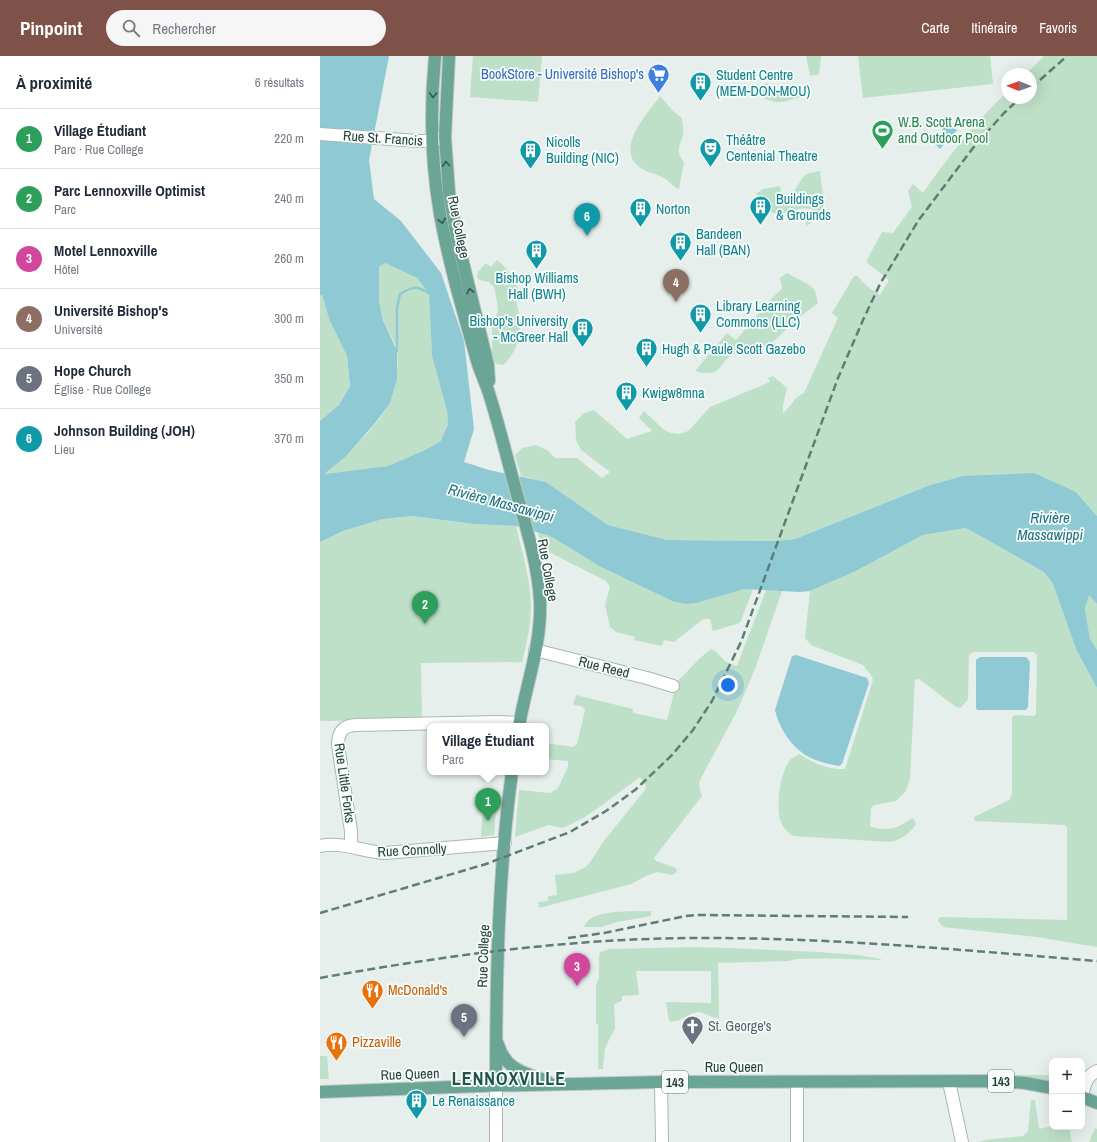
<!DOCTYPE html>
<html lang="fr">
<head>
<meta charset="utf-8">
<style>
  :root { --surface:#fff; --page:#f6f6f7; --text:#1f2937; --muted:#747a83; --line:#e0e1e3; --accent:#7f5249 }
  body { margin:0; font-family:"Archivo Narrow",sans-serif; background:var(--page); color:var(--text) }
  .controls { position:absolute; right:12px; bottom:12px; display:grid; overflow:hidden; border-radius:8px; box-shadow:0 4px 16px #0002 }
  .controls button { width:36px; height:36px; display:grid; place-items:center; padding:0; border:0; border-bottom:1px solid var(--line); background:var(--surface); color:var(--text); font:20px sans-serif }
  .compass { position:absolute; left:681px; top:12px; width:36px; height:36px; border-radius:50%; background:var(--surface); box-shadow:0 4px 16px #0002; rotate:271deg }
  .you { position:absolute; left:408px; top:629px; width:14px; height:14px; margin:-10px; border:3px solid #fff; border-radius:50%; background:#1a73e8; box-shadow:0 0 0 6px #1a73e833 }
  .badge { display:grid; place-items:center; width:26px; height:26px; border-radius:50%; background:var(--accent); color:#fff; font-size:13px; font-weight:700 }
  .pin { position:absolute; translate:-50% -33px; filter:drop-shadow(0 1px 2px #0008) }
  .pin::after { content:''; position:absolute; top:21px; width:14px; height:12px; background:inherit; clip-path:polygon(0 0,100% 0,50% 100%) }
  .popup { position:absolute; left:107px; top:667px; width:122px; height:52px; box-sizing:border-box; display:grid; place-content:center; border-radius:8px; background:var(--surface); filter:drop-shadow(0 1px 3px #0005); font-size:13px; white-space:nowrap; color:var(--muted) }
  .popup b { font-size:15px; color:var(--text) }
  .popup::after { content:''; position:absolute; left:50%; top:100%; margin-left:-8px; border:8px solid transparent; border-top-color:var(--surface) }
  .list { margin:0; padding:0; list-style:none }
  h2 { display:flex; justify-content:space-between; align-items:center; height:52px; margin:0; padding:0 16px; font-size:17px }
  h2 small { font-size:13px; font-weight:400; color:var(--muted) }
  .list li { display:grid; grid-template-columns:26px 1fr auto; gap:12px; align-items:center; box-sizing:border-box; height:60px; padding:0 16px; border-top:1px solid var(--line) }
  .list b { display:block; font-size:15px; white-space:nowrap }
  .list p { margin:0; font-size:13px; white-space:nowrap; color:var(--muted) }
  .list em { font-size:13px; font-style:normal; color:var(--muted) }
  .icon { flex:none; width:22px; height:22px; fill:none; stroke:currentColor; stroke-width:2; stroke-linecap:round; stroke-linejoin:round }
  .map { position:relative; flex:none; width:777px; height:1086px; overflow:hidden }
  header { display:flex; align-items:center; gap:24px; box-sizing:border-box; height:56px; padding:0 20px; background:var(--accent); color:#fff }
  header strong { font-size:19px }
  nav { display:flex; gap:22px; margin-inline-start:auto; font-size:14px }
  .search { width:280px; height:36px; background:var(--page); display:flex; align-items:center; gap:10px; box-sizing:border-box; padding:0 14px; border-radius:22px; color:var(--muted); font-size:15px }
  main { display:flex }
  aside { flex:1; background:var(--surface) }
  .map>svg:first-child { display:block }
  .green { fill:#bfe0c8 }
  .water { fill:#8ec9d4; fill-rule:evenodd }
  .lines { fill:none; stroke-linecap:round; stroke-linejoin:round }
  .stream { stroke:#8ec9d4; stroke-width:2.5 }
  .minor-casing { stroke:#a8b8b2; stroke-width:14 }
  .major-casing { stroke:#c2cac8; stroke-width:14 }
  .minor { stroke:#fff; stroke-width:12 }
  .major { stroke:#6aa596; stroke-width:12 }
  .rail { stroke:#5f7d75; stroke-width:2.5; stroke-dasharray:8 4; stroke-linecap:butt }
  .oneway { stroke:#365b51 }
  .labels { text-anchor:middle; stroke-width:3.5; stroke-linejoin:round; paint-order:stroke }
  .shield { fill:#f7fbf9; stroke:#637a73; stroke-width:1 }
  .shield-label { font-size:13px; font-weight:bold; fill:#24423a }
  .shop-label { font-size:14px; fill:#366cbe; stroke:#f7fbf9; text-anchor:end }
  .culture-label { font-size:14px; fill:#0d838f; stroke:#f7fbf9; text-anchor:start }
  .leisure-label { font-size:14px; fill:#27864d; stroke:#f7fbf9; text-anchor:start }
  .street-label { font-size:14px; fill:#24423a; stroke:#f7fbf9 }
  .food-label { font-size:14px; fill:#c56008; stroke:#f7fbf9; text-anchor:start }
  .worship-label { font-size:14px; fill:#5b616d; stroke:#f7fbf9; text-anchor:start }
  .water-label { font-size:15px; font-style:italic; fill:#1c6f80; stroke:#f7fbf9 }
  .district-label { font-size:18px; font-weight:bold; letter-spacing:1px; fill:#1f5548; stroke:#f7fbf9 }
</style>
</head>
<body>
<header>
<strong>Pinpoint</strong>
<div class="search"><svg class="icon" aria-label="search" viewBox="0 0 24 24"><circle cx="10" cy="10" r="6"/><path d="M15 15l6 6"/></svg>Rechercher</div>
<nav><a>Carte</a><a>Itinéraire</a><a>Favoris</a></nav>
</header>
<main>
<aside>
<h2>À proximité<small>6 résultats</small></h2>
<ul class="list">
<li><span class="badge" style="background:#2e9e5b">1</span><div><b>Village Étudiant</b><p>Parc · Rue College</p></div><em>220 m</em></li>
<li><span class="badge" style="background:#2e9e5b">2</span><div><b>Parc Lennoxville Optimist</b><p>Parc</p></div><em>240 m</em></li>
<li><span class="badge" style="background:#d1479c">3</span><div><b>Motel Lennoxville</b><p>Hôtel</p></div><em>260 m</em></li>
<li><span class="badge" style="background:#8d6e63">4</span><div><b>Université Bishop's</b><p>Université</p></div><em>300 m</em></li>
<li><span class="badge" style="background:#6b7280">5</span><div><b>Hope Church</b><p>Église · Rue College</p></div><em>350 m</em></li>
<li><span class="badge" style="background:#0f9aa8">6</span><div><b>Johnson Building (JOH)</b><p>Lieu</p></div><em>370 m</em></li>
</ul>
</aside>
<div class="map">
<svg width="777" height="1086" viewBox="0 0 777 1086">
  <rect width="100%" height="100%" fill="#e6efeb"/>
  <g class="green">
    <path d="M153,0h69l-4,46 -68,-5z"/>
    <path d="M486,0h15l-2,18 -9,2z"/>
    <path d="M538,0h132l3,28 -130,14z"/>
    <path d="M724,0h53v460l-21,-24 -113,-16 -33,9 -135,54 -20,2 -109,-1 -58,-15 -62,-43 -25,-6 -6,-21 7,-7 14,-3 11,5 8,8h22l25,20 8,-6 -29,-22 -5,-10 -1,-18 9,-9 10,-3 33,29 25,-8 -13,-13 5,-7 20,19 7,3 8,1 9,-3 4,-4 18,-20 60,-25 -2,-4 5,-2 14,12 -4,17v9l14,-17 7,-4 34,-75 -6,-5 22,-37h4c5,8 14,14 22,19l9,-15 -23,-18 16,-30 11,1 19,-26 -4,-16 5,-7 10,9c26,-37 51,-70 84,-101v6h24v-24h-5z"/>
    <path d="M446,27l15,8 18,-5 5,5 -3,6c-23,6 -25,9 -47,-5z"/>
    <path d="M340,40l13,15 9,7c0,5 2,12 1,17 -3,11 -8,16 1,27l-5,27c-7,-2 -9,-8 -15,-11 -9,-5 -21,-6 -28,-14 -18,-20 13,-52 24,-68z"/>
    <path d="M500,115l3,25 3,6 -12,18 -7,6 -1,-4 7,-13c-5,0 -9,-1 -13,0 -16,3 -22,9 -37,-1 -7,-4 -7,-7 -6,-15l6,-4 17,-3 1,7 6,1 7,-3c11,-14 5,-17 26,-20z"/>
    <path d="M177,204c12,9 17,20 23,33l-6,3c9,22 9,52 -11,69l-7,-1 -4,-6v-36l6,-10 -1,-11 -3,-14 -5,-5 -9,-2 -3,-2 1,-6 8,-9 5,4z"/>
    <path d="M65,207l32,15 12,15 3,63 15,55 1,13 -6,17 -17,9 -37,16 -65,8c21,-17 54,-46 66,-71 7,-13 10,-37 8,-51 -1,-10 -10,-21 -13,-31 -7,-17 -5,-36 -5,-54z"/>
    <path d="M467,217l24,13 4,5 3,12c-9,7 -19,14 -27,21 -7,7 -14,16 -23,21 -9,4 -21,1 -30,5 -19,9 -14,30 -43,21l32,-38 9,7 37,-43 9,-8 -2,-11z"/>
    <path d="M2,237l7,26 18,37 3,30 -11,19 -19,16v-125z"/>
    <path d="M92,460l62,8 42,2c6,26 14,52 15,78 0,20 -4,39 -9,58l-101,1 1,57 -102,1v-179l23,-11 40,-12z"/>
    <path d="M646,472l78,44 9,12 23,65 21,39v259l-61,-10 -93,-10 -5,-6 1,-3 3,-1 125,3v-93l-3,-2 -89,-4 -1,-4 35,-17 3,-6v-77l3,-2 19,1 2,-3 1,-58 -3,-3h-61l-4,3 -1,44 -7,9 -5,-1 -37,-28 -4,1 -5,99 -4,12 -10,10 -22,4 -3,3 -1,18c14,6 29,3 40,-7h4l2,5c-6,9 -15,16 -26,18l-97,-6c-5,-4 -10,-8 -12,-14 -6,-15 -1,-51 10,-63 2,-2 6,-3 8,-5 14,9 30,16 46,15l28,-89 -2,-5 -8,-10 -52,-20 -6,-7 5,-47 44,-19 69,-37z"/>
    <path d="M218,476l12,4 51,31 71,34 72,-12h9l-13,34 -27,8 -3,-12h-7l-29,23 -10,-2 -2,6 -28,-6 1,-3 -19,-5 -6,-5 -5,-22 5,-18 -4,-6 -65,-33z"/>
    <path d="M446,534l16,1 -27,78 -18,42 -38,71 1,8 2,6 -48,62 2,3 20,7 1,4 -5,3 -15,-3 -11,4 -15,8 -92,24 -1,-6 10,-1v-5l9,-1 -2,-20 18,-2 11,-5 5,-4 14,-22 42,-52 1,-4 -6,-9 -35,26 -20,14 -22,11 -14,-3 -34,12 4,-47 31,3 8,-5 10,-21v-6l-22,-2v-16l27,4 4,-3 8,-34 -3,-4 -9,-1 3,-10 57,14v4l34,7 10,-38 23,-24 11,-9 5,3 10,10 11,4z"/>
    <path d="M769,538l8,10v46l-7,-11 -5,-30z"/>
    <path d="M163,751l13,1 -2,27 -13,2z"/>
    <path d="M331,855v5l-34,6 -16,5h-17c6,-19 50,-15 67,-16z"/>
    <path d="M373,891c42,1 84,3 126,5 21,2 43,2 64,8 -15,0 -85,-4 -94,1l-71,2 1,55c-9,0 -16,-7 -22,-6 -11,2 -16,11 -28,9l-3,-19 45,1v-32h-75l3,24 -17,1v5l-8,3 1,24 -10,20 -2,21h-5v-45l-2,-1v-38l3,-7v-21l1,-5 10,-3z"/>
    <path d="M0,1000h7l2,23h-9z"/>
    <path d="M682,1019h50v8z"/>
    <path d="M711,1044h4l4,29 13,-3v1h17l3,15h-93l6,-2 38,-4 5,-5z"/>
    <path d="M775,1072l2,1v13h-8z"/>
  </g>
  <g class="water">
    <path d="M0,0h69l-20,104 5,39 27,22 40,52 23,68 10,88 -10,33 25,8 57,12 62,43 59,15 108,1 20,-2 135,-54 33,-9 71,-3 42,19 21,24v88l-8,-9 -4,14 5,30 7,11v38l-21,-39 -23,-65 -9,-12 -78,-44 -43,7 -69,37 -44,19 -10,1 -56,-3 -48,14 -10,1 -14,-3 -71,-34 -51,-31 -34,-10 -42,-2 -62,-8 -29,3 -40,12 -23,11v-121l19,-16 11,-19 -3,-30 -18,-37 -7,-25 -2,2zM65,207l32,15 12,15 3,63 15,55 1,13 -7,17 -16,9 -37,16 -64,8 22,-18 30,-34 14,-19 7,-24v-28l-14,-31 -4,-19v-34z"/>
    <path d="M622,69h9l6,5 -17,19 -6,-6 8,-9z"/>
    <path d="M476,599l71,23 2,5 -27,81 -3,2c-9,-2 -21,-4 -30,-9 -17,-9 -30,-29 -34,-47l17,-54z"/>
    <path d="M660,601h46l4,5 -2,45 -2,3h-49l-1,-2v-48z"/>
  </g>
  <g class="lines">
    <path class="stream" d="M77,295v-43l3,-14c13,-8 16,-8 29,-1"/>
    <defs>
      <g id="minor">
        <path d="M0,78l98,7h14l10,-3"/>
        <path d="M215,594l112,28 26,8"/>
        <path d="M0,790c22,-5 43,6 65,7l120,-10"/>
        <path d="M31,791v-16l-13,-86c0,-12 4,-19 17,-20l144,-3 20,1"/>
        <path d="M341,1026l1,60"/>
        <path d="M477,1026v60"/>
        <path d="M629,1026l13,60"/>
        <path d="M762,1041c2,-11 4,-21 15,-26"/>
        <path d="M176,1086v-57"/>
      </g>
      <g id="major">
        <path d="M115,0c-5,52 -4,106 5,158 9,50 24,101 38,150 4,12 10,24 13,36 8,26 15,53 22,80 10,38 25,81 27,121 2,42 -14,84 -21,125"/>
        <path d="M129,0l-4,81 4,55 8,46 31,127 1,16"/>
        <path d="M178,988c7,26 27,29 49,37"/>
        <path d="M176,1029c0,-104 2,-210 16,-313"/>
        <path d="M0,1036l161,-6 180,-4 338,-1 26,2 27,5"/>
        <path d="M762,1041l15,6"/>
      </g>
    </defs>
    <use href="#minor" class="minor-casing"/>
    <use href="#major" class="major-casing"/>
    <use href="#minor" class="minor"/>
    <use href="#major" class="major"/>
    <g class="rail">
      <path d="M711,32l36,-32"/>
      <path d="M0,857l166,-49 84,-32 36,-21 29,-21 37,-35 21,-25 19,-29 29,-59 97,-264 25,-58 17,-36 38,-63 55,-73 31,-35 16,-15"/>
      <path d="M248,882l36,-5 82,-17 11,-1 211,2"/>
      <path d="M0,922c122,-22 246,-39 370,-40 136,-1 271,12 407,23"/>
    </g>
  </g>
  <defs><path id="oneway-chevron" d="M-2-3.5L2.5 0L-2 3.5" fill="none" stroke-width="1.6" stroke-linecap="round" stroke-linejoin="round"/></defs>
  <g class="oneway">
    <use href="#oneway-chevron" transform="translate(113 39) rotate(92)"/>
    <use href="#oneway-chevron" transform="translate(126 108) rotate(-94)"/>
    <use href="#oneway-chevron" transform="translate(122 165) rotate(78)"/>
    <use href="#oneway-chevron" transform="translate(150 235) rotate(-103)"/>
  </g>
  <defs>
    <symbol id="supermarket-pin" viewBox="-11 -11 22 30"><path d="M0 17L-7.5 6A9.5 9.5 0 1 1 7.5 6Z" fill="#3f7fe0" stroke="#f7fbf9"/><path d="M-6-5.5h2.5l.6 2H6L4.5 2H-2.5L-4.4-4H-6ZM-1.5 3.2a1.3 1.3 0 1 0 .1 0ZM3 3.2a1.3 1.3 0 1 0 .1 0Z" fill="#fff"/></symbol>
    <symbol id="building-pin" viewBox="-11 -11 22 30"><path d="M0 17L-7.5 6A9.5 9.5 0 1 1 7.5 6Z" fill="#0f9aa8" stroke="#f7fbf9"/><path d="M-4-6H4V6H1V3H-1V6H-4ZM-2.5-4.3h1.7v1.8h-1.7ZM.8-4.3h1.7v1.8H.8ZM-2.5-1h1.7V.8h-1.7ZM.8-1h1.7V.8H.8Z" fill="#fff"/></symbol>
    <symbol id="stadium-pin" viewBox="-11 -11 22 30"><path d="M0 17L-7.5 6A9.5 9.5 0 1 1 7.5 6Z" fill="#2e9e5b" stroke="#f7fbf9"/><path d="M0-5a6.5 5 0 1 0 0 10a6.5 5 0 1 0 0-10ZM-3.5-1.8h7v3.6h-7Z" fill="#fff"/></symbol>
    <symbol id="theatre-pin" viewBox="-11 -11 22 30"><path d="M0 17L-7.5 6A9.5 9.5 0 1 1 7.5 6Z" fill="#0f9aa8" stroke="#f7fbf9"/><path d="M-5-5.5Q0-4 5-5.5V0Q5 5 0 6Q-5 5-5 0ZM-3.3-2.5H-1v1.5H-3.3ZM1-2.5H3.3v1.5H1ZM-2.8 1Q0 5.5 2.8 1Z" fill="#fff"/></symbol>
    <symbol id="restaurant-pin" viewBox="-11 -11 22 30"><path d="M0 17L-7.5 6A9.5 9.5 0 1 1 7.5 6Z" fill="#e8710a" stroke="#f7fbf9"/><path d="M-5-6h1v4h1v-4h1v4h1v-4h1v5L-1.5 .5V6h-2V.5L-5-1ZM5-6V6H3V1.5H1.5Q1.5-4 5-6Z" fill="#fff"/></symbol>
    <symbol id="church-pin" viewBox="-11 -11 22 30"><path d="M0 17L-7.5 6A9.5 9.5 0 1 1 7.5 6Z" fill="#6b7280" stroke="#f7fbf9"/><path d="M-1.2-6h2.4v3.5h3.3v2.4h-3.3V6h-2.4V-.1h-3.3v-2.4h3.3Z" fill="#fff"/></symbol>
  </defs>
  <g fill-rule="evenodd">
    <use href="#supermarket-pin" x="326" y="6" width="25" height="34"/>
    <use href="#building-pin" x="368" y="14" width="25" height="34"/>
    <use href="#stadium-pin" x="550" y="62" width="25" height="34"/>
    <use href="#theatre-pin" x="378" y="80" width="25" height="34"/>
    <use href="#building-pin" x="198" y="82" width="25" height="34"/>
    <use href="#building-pin" x="428" y="138" width="25" height="34"/>
    <use href="#building-pin" x="308" y="140" width="25" height="34"/>
    <use href="#building-pin" x="348" y="174" width="25" height="34"/>
    <use href="#building-pin" x="204" y="182" width="25" height="34"/>
    <use href="#building-pin" x="368" y="246" width="25" height="34"/>
    <use href="#building-pin" x="250" y="260" width="25" height="34"/>
    <use href="#building-pin" x="314" y="280" width="25" height="34"/>
    <use href="#building-pin" x="294" y="324" width="25" height="34"/>
    <use href="#restaurant-pin" x="40" y="922" width="25" height="34"/>
    <use href="#church-pin" x="360" y="958" width="25" height="34"/>
    <use href="#restaurant-pin" x="4" y="974" width="25" height="34"/>
    <use href="#building-pin" x="84" y="1032" width="25" height="34"/>
  </g>
  <g class="labels">
    <g class="shield">
      <rect x="668" y="1014" width="26" height="22" rx="3"/>
      <rect x="342" y="1015" width="26" height="22" rx="3"/>
    </g>
    <g class="shield-label">
      <text x="681" y="1030">143</text>
      <text x="355" y="1031">143</text>
    </g>
    <g class="shop-label">
      <text x="324" y="23">BookStore - Université Bishop's</text>
    </g>
    <g class="culture-label">
      <text x="396" y="24">Student Centre<tspan x="396" dy="16">(MEM-DON-MOU)</tspan></text>
      <text x="406" y="89">Théâtre<tspan x="406" dy="16">Centenial Theatre</tspan></text>
      <text x="226" y="91">Nicolls<tspan x="226" dy="16">Building (NIC)</tspan></text>
      <text x="456" y="148">Buildings<tspan x="456" dy="16">&amp; Grounds</tspan></text>
      <text x="336" y="158">Norton</text>
      <text x="376" y="183">Bandeen<tspan x="376" dy="16">Hall (BAN)</tspan></text>
      <text x="217" y="227" text-anchor="middle">Bishop Williams<tspan x="217" dy="16">Hall (BWH)</tspan></text>
      <text x="396" y="255">Library Learning<tspan x="396" dy="16">Commons (LLC)</tspan></text>
      <text x="248" y="270" text-anchor="end">Bishop's University<tspan x="248" dy="16">- McGreer Hall</tspan></text>
      <text x="342" y="298">Hugh &amp; Paule Scott Gazebo</text>
      <text x="322" y="342">Kwigw8mna</text>
      <text x="112" y="1050">Le Renaissance</text>
    </g>
    <g class="leisure-label">
      <text x="578" y="71">W.B. Scott Arena<tspan x="578" dy="16">and Outdoor Pool</tspan></text>
    </g>
    <g class="street-label">
      <text transform="translate(63 82) rotate(4)" y="5">Rue St. Francis</text>
      <text transform="translate(139 171) rotate(79)" y="5">Rue College</text>
      <text transform="translate(228 514) rotate(80)" y="5">Rue College</text>
      <text transform="translate(284 611) rotate(14)" y="5">Rue Reed</text>
      <text transform="translate(25 727) rotate(82)" y="5">Rue Little Forks</text>
      <text transform="translate(92 794) rotate(-3)" y="5">Rue Connolly</text>
      <text transform="translate(163 900) rotate(-88)" y="5">Rue College</text>
      <text x="414" y="1016">Rue Queen</text>
      <text transform="translate(90 1018) rotate(-2)" y="5">Rue Queen</text>
    </g>
    <g class="food-label">
      <text x="68" y="939">McDonald's</text>
      <text x="32" y="991">Pizzaville</text>
    </g>
    <g class="worship-label">
      <text x="388" y="975">St. George's</text>
    </g>
    <g class="water-label">
      <text transform="translate(181 447) rotate(15)" y="5">Rivière Massawippi</text>
      <text x="730" y="467">Rivière<tspan x="730" dy="17">Massawippi</tspan></text>
    </g>
    <g class="district-label">
      <text x="189" y="1029">LENNOXVILLE</text>
    </g>
  </g>
</svg>
<div class="controls">
<button>+</button>
<button>−</button>
</div>
<svg class="compass" viewBox="-18 -18 36 36"><path d="M0-13l5 13h-10z" fill="#e53935"/><path d="M0 13l5-13h-10z" fill="#747a83"/></svg>
<div class="you"></div>
<div class="pin badge" style="left:168px;top:765px;background:#2e9e5b">1</div>
<div class="popup"><b>Village Étudiant</b>Parc</div>
<div class="pin badge" style="left:105px;top:568px;background:#2e9e5b">2</div>
<div class="pin badge" style="left:257px;top:930px;background:#d1479c">3</div>
<div class="pin badge" style="left:356px;top:246px;background:#8d6e63">4</div>
<div class="pin badge" style="left:144px;top:981px;background:#6b7280">5</div>
<div class="pin badge" style="left:267px;top:180px;background:#0f9aa8">6</div>
</div>
</main>
</body>
</html>
